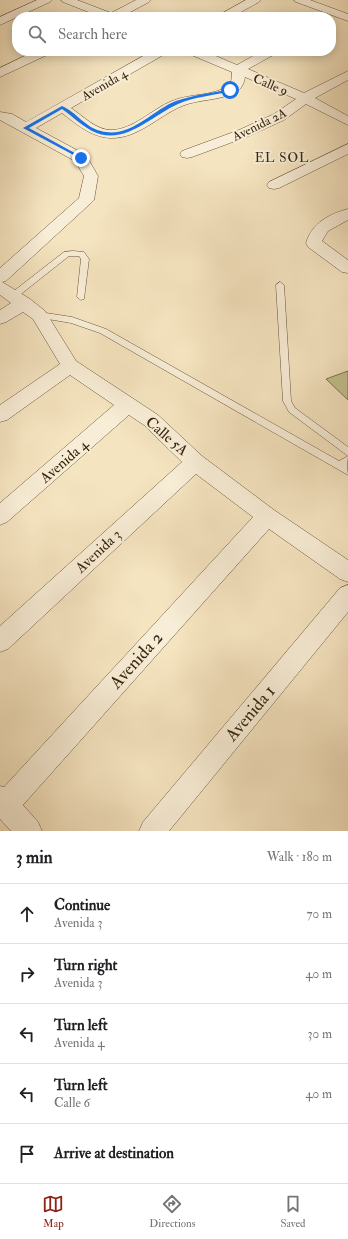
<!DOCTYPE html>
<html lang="en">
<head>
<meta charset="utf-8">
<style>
  :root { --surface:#fff; --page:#f2f2f2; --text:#202124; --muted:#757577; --line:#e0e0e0; --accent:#8f2418 }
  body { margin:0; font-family:"IM FELL Double Pica",serif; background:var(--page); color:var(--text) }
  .stop { position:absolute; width:12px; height:12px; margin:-9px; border:3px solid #1a73e8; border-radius:50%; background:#fff }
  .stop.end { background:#1a73e8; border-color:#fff; box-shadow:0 1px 4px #0008 }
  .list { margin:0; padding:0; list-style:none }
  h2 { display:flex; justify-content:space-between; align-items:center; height:52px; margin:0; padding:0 16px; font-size:17px }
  h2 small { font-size:13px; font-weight:400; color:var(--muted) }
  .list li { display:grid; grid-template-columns:26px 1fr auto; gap:12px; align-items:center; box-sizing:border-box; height:60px; padding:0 16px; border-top:1px solid var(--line) }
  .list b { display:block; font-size:15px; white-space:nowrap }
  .list p { margin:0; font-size:13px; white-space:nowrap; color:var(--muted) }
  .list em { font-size:13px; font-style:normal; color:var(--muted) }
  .icon { flex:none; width:22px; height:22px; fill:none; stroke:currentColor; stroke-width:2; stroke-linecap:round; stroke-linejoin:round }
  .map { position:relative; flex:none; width:348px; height:831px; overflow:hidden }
  .search { position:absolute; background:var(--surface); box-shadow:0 2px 10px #0003; left:12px; right:12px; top:12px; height:44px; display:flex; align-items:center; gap:10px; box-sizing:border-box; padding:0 14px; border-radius:16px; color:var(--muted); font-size:15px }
  .sheet { height:352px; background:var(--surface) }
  nav { display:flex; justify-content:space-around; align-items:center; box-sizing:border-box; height:56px; border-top:1px solid var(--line); background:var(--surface); font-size:11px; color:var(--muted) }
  nav a { display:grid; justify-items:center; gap:2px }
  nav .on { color:var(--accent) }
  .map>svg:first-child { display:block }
  .green { fill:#c2c28e; stroke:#7c744e }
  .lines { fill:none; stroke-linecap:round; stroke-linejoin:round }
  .lane-casing { stroke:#66553a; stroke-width:1 }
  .street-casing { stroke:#66553a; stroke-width:1 }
  .lane { fill:#f8edd6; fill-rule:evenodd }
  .street { fill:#f8edd6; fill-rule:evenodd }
  .route { fill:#1a73e8 }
  .labels { text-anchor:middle; stroke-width:4; stroke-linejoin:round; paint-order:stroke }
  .far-street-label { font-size:13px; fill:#36250e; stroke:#f8edd6 }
  .far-neighbourhood-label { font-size:13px; letter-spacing:1px; fill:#36250e; stroke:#f8edd6 }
  .street-label { font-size:15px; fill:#36250e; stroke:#f8edd6 }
  .near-street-label { font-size:18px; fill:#36250e; stroke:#f8edd6 }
</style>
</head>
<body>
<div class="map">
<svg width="348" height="831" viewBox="0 0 348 831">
  <rect width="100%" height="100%" fill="#f5e4c0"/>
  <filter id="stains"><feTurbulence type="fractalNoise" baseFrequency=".005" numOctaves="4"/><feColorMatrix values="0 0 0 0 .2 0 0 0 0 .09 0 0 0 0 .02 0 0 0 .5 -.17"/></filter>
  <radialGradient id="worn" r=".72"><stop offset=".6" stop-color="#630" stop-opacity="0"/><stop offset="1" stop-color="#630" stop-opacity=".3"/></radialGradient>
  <path class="green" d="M348,371v29l-22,-21z"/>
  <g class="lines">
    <defs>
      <g id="lane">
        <path d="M73,251l11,1 5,7 -5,40 -3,1 -4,-3 4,-38 -2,-3h-10l-53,42h-6l-1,-2 1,-2 54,-42z"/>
        <path d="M280,282l4,3 7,116 4,7 53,39v9l-59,-44 -6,-11 -7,-116z"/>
        <path d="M39,312l33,5 34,12 233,132 9,-5 -1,10 1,9 -248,-142 -29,-10 -35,-6 -1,-2z"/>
      </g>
      <g id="street">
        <path d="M37,0h15l-2,2 -50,23v-8z"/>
        <path d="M61,0h16l34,13 25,-13h15l-2,2 -28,15h-20l-38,-15z"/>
        <path d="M246,0h15l-2,2 -27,15h-15l2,-2z"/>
        <path d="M294,0h16l38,14v7l-52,-19z"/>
        <path d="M35,51h16l-2,3 -49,23v-9z"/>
        <path d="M152,51h15l-2,3 -94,54c12,8 25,22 40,22 22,0 41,-21 61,-29 18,-8 43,-4 59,-17l1,-12 -43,-18 -2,-3h17l33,14 25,-14h15l-2,3 -27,15 56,24 44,-22v9l-33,18 33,18v9l-42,-21 -22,16 -35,16 -57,21 -5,1 -5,-1 -2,-3 2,-3 57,-21 35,-16 22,-15 -51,-22c-1,7 -4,12 -9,15 -17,9 -37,7 -54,14 -24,10 -44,33 -72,32 -19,-1 -34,-14 -48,-25l-26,15 50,27 12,21 -4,24 -3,3 -85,78 -4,1 28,17 15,12 31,50 82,54 44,41 72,54 74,50v22l-8,-3 -71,-50 -246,276 15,17 4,9h-31l-11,-12v-33l4,1 249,-270 -57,-43 -188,175 -8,3v-26l182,-164 -38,-37 -15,-10 -122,107 -7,3v-22l114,-98 -44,-30 -63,45 -7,2v-17l60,-41 -27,-45 -10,-7 -17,10 -6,2v-14l11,-7 -11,-8v-27l79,-70 5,-22 -9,-15 -75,-41v-8l12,2 14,8z"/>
        <path d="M348,144v10l-69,34 -5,1 -5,-1 -2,-3 2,-3z"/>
        <path d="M348,209v11l-20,11 -6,10 26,19v13l-6,-1 -34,-25 -2,-4c6,-20 23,-29 42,-34z"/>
        <path d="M348,585v27l-179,219h-30l4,-9 197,-234z"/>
      </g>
    </defs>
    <use href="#lane" class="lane-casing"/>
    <use href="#street" class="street-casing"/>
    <use href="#lane" class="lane"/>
    <use href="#street" class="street"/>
  </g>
  <path class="route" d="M230,89l2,2c-17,4 -38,6 -54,13 -27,12 -54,43 -86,27 -11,-6 -20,-15 -30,-22l-33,19 53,29 -1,2 -58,-31 39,-22c14,6 24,22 39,25 29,8 50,-20 75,-30 17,-6 37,-8 54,-12z"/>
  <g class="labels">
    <g class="far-street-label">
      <text transform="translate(104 84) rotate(-30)" y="5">Avenida 4</text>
      <text transform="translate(271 84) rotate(23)" y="5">Calle 9</text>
      <text transform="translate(259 124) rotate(-26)" y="5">Avenida 2A</text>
    </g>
    <g class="far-neighbourhood-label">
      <text x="282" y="162">EL SOL</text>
    </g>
    <g class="street-label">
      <text transform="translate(167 436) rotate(41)" y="5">Calle 5A</text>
      <text transform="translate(64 461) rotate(-41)" y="5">Avenida 4</text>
      <text transform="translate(98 551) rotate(-43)" y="5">Avenida 3</text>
    </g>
    <g class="near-street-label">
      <text transform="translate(136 660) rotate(-48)" y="6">Avenida 2</text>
      <text transform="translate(250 713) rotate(-50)" y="6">Avenida 1</text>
    </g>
  </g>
  <rect width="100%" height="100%" filter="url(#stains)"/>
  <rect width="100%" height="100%" fill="url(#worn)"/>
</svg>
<div class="stop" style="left:230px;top:90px"></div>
<div class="stop end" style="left:81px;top:158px"></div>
<div class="search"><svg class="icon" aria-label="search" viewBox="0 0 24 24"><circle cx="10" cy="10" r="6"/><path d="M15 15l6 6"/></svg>Search here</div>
</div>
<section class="sheet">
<h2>3 min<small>Walk · 180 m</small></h2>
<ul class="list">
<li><svg class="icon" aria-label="ahead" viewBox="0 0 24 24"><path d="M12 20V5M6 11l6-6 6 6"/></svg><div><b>Continue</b><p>Avenida 3</p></div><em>70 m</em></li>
<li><svg class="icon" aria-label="right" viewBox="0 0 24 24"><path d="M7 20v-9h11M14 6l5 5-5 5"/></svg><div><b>Turn right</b><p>Avenida 3</p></div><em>40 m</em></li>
<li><svg class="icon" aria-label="left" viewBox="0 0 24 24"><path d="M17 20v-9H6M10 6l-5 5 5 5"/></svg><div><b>Turn left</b><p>Avenida 4</p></div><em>30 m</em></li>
<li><svg class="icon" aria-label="left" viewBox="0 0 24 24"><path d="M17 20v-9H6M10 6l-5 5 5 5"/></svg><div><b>Turn left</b><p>Calle 6</p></div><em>40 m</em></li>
<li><svg class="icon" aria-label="arrive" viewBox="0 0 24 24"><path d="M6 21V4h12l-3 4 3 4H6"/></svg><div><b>Arrive at destination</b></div></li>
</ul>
</section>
<nav>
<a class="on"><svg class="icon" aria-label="map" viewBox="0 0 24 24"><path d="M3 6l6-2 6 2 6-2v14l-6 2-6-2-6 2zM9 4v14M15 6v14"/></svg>Map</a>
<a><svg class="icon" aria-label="directions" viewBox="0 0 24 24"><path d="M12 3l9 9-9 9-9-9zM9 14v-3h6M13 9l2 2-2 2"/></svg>Directions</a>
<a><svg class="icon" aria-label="saved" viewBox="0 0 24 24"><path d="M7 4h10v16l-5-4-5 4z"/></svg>Saved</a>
</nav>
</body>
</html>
